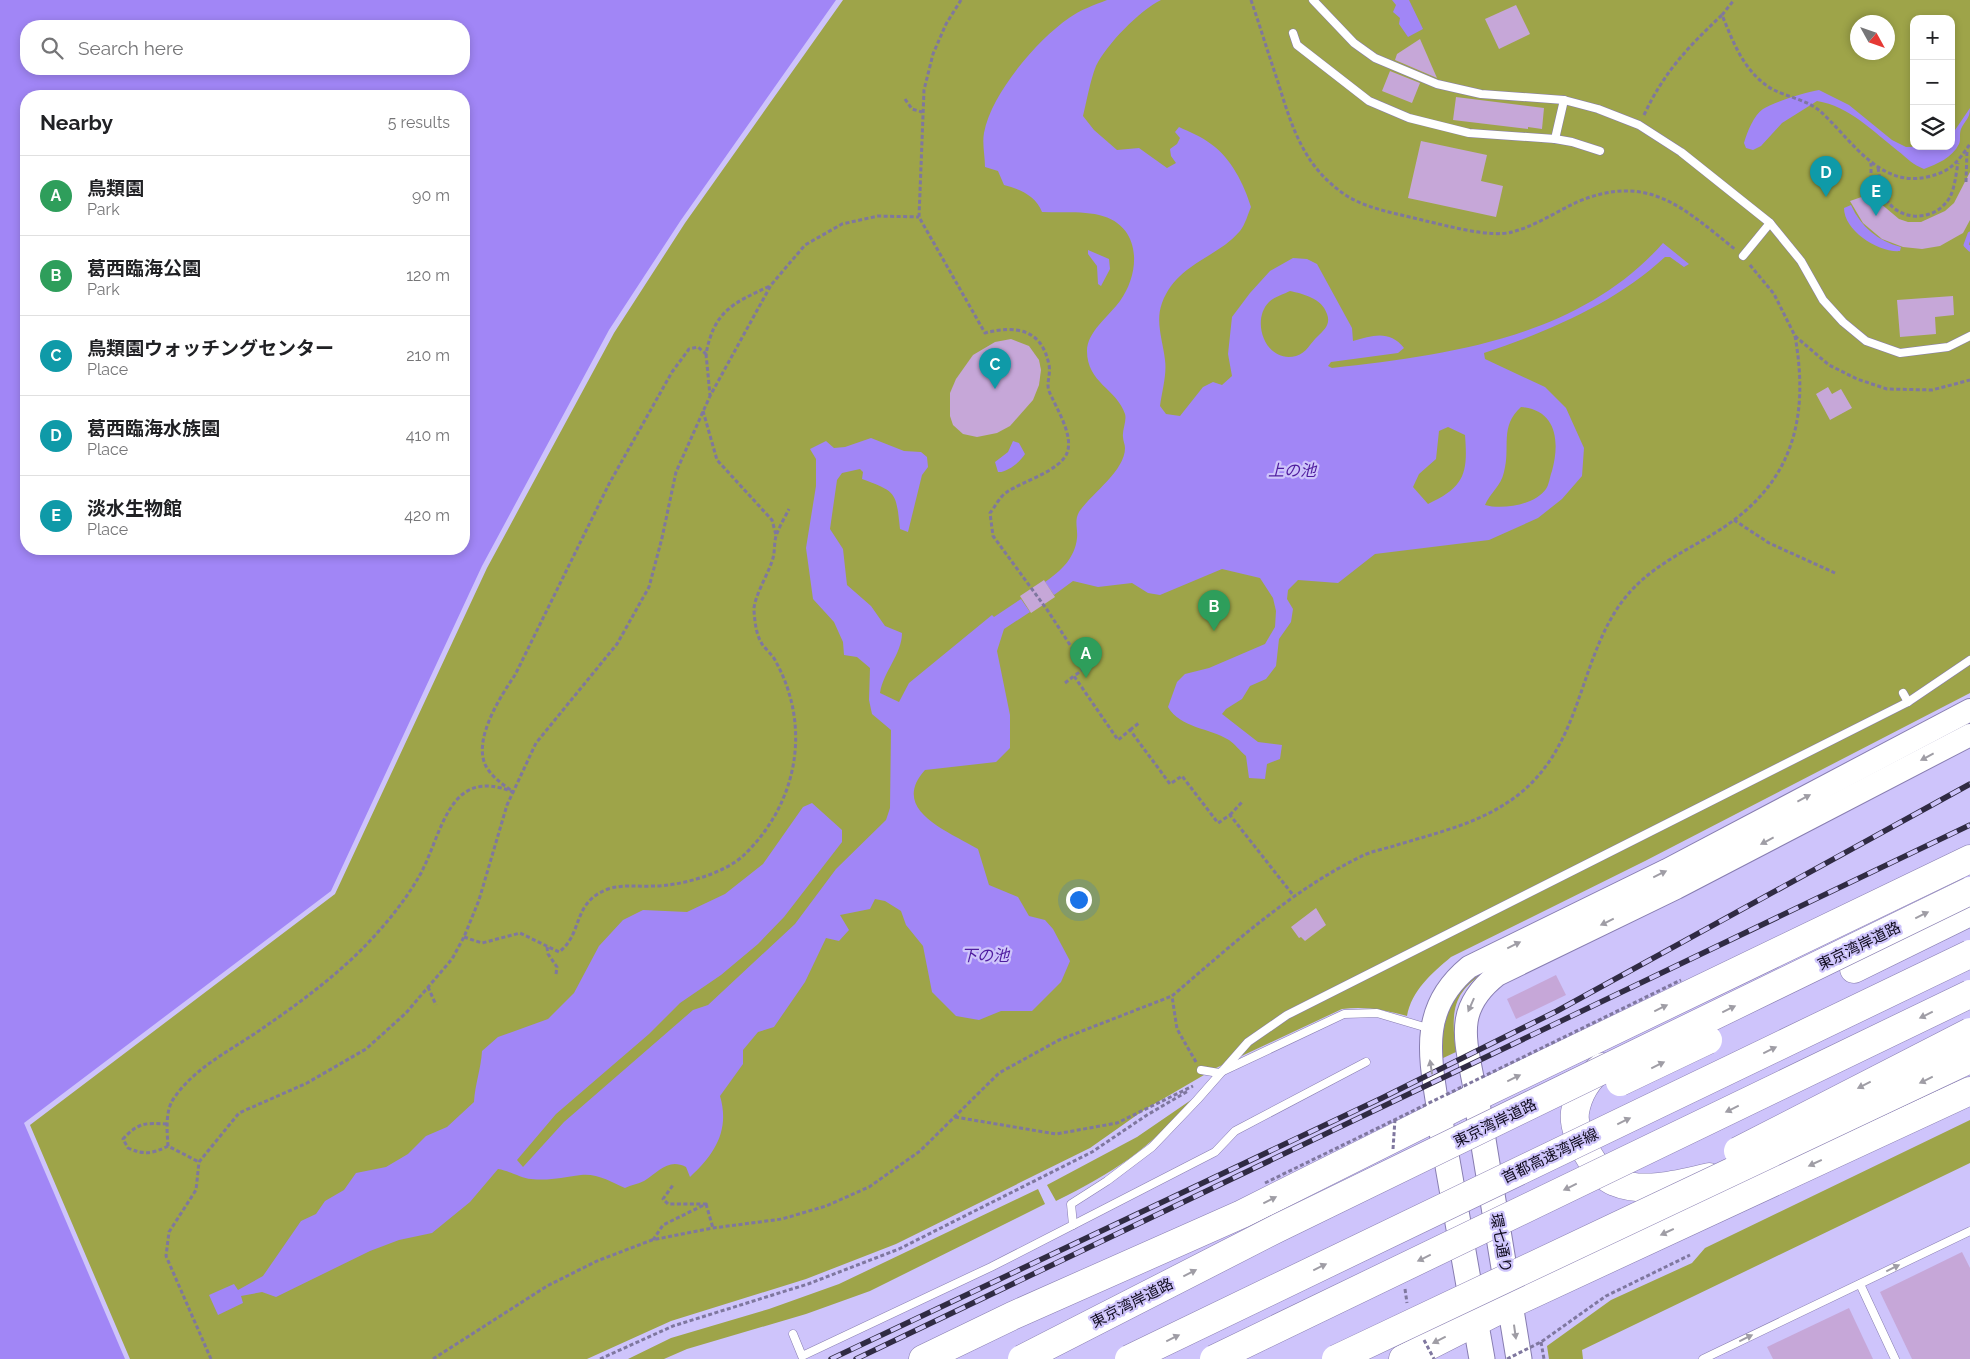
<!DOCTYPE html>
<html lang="en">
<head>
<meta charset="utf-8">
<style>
  :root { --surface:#fff; --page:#f6f6f6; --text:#202124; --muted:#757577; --line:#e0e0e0; --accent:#65690a }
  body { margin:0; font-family:Raleway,"Noto Sans JP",sans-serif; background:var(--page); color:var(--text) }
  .controls { position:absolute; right:15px; top:15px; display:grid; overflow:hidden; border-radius:10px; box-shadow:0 2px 8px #0003 }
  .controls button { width:45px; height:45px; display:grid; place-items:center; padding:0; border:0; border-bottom:1px solid var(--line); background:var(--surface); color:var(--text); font:25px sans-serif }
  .compass { position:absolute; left:1850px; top:15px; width:45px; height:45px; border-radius:50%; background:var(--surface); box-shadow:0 2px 8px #0003; rotate:130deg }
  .you { position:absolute; left:1078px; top:899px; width:18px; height:18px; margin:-12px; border:4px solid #fff; border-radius:50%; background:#1a73e8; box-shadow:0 0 0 8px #1a73e833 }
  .badge { display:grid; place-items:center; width:32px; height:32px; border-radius:50%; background:var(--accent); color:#fff; font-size:16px; font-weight:700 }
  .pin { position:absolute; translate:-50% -41px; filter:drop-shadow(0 1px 2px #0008) }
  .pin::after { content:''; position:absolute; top:26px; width:18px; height:15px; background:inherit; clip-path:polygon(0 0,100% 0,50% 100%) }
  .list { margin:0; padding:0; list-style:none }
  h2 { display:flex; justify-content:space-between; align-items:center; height:65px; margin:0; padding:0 20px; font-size:21px }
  h2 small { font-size:16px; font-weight:400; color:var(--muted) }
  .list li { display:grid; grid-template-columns:32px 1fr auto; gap:15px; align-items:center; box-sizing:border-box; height:80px; padding:0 20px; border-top:1px solid var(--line) }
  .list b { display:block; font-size:19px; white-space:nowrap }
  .list p { margin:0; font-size:16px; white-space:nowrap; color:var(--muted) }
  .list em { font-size:16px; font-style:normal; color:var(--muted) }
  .icon { flex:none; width:28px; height:28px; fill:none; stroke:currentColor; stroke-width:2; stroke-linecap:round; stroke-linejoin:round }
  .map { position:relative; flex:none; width:1970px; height:1359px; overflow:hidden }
  .search { position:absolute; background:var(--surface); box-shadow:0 2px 8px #0003; left:20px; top:20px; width:450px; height:55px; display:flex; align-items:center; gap:12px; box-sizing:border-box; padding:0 18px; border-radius:20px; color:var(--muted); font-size:19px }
  .panel { position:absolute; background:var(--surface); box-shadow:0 2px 8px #0003; left:20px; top:90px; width:450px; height:465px; border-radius:20px }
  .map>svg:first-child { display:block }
  .green { fill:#9ea449; fill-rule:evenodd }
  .water { fill:#a186f6; fill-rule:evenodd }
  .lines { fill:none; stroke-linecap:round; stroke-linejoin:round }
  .stream { stroke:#a186f6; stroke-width:5 }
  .building { fill:#c6a7d8 }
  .lane-casing { stroke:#877db0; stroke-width:9 }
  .secondary-casing { stroke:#877db0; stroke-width:24 }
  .primary-casing { stroke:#877db0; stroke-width:27 }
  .highway-casing { stroke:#877db0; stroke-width:29 }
  .path { stroke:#7f779f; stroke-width:3; stroke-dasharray:4 2.5; stroke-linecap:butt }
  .lane { stroke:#fff; stroke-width:8 }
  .secondary { stroke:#fff; stroke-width:22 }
  .primary { stroke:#fff; stroke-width:25 }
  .highway { stroke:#fff; stroke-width:28 }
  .rail-casing { stroke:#302b43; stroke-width:5.5 }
  .rail { stroke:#cec4fb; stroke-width:4; stroke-dasharray:11; stroke-linecap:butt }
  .highway-bridge-casing { stroke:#877db0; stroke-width:29; stroke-linecap:butt }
  .path-bridge { stroke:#7f779f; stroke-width:3; stroke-dasharray:4 2.5; stroke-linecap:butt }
  .highway-bridge { stroke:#fff; stroke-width:28 }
  .oneway { fill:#9f9da5 }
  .labels { text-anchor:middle; stroke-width:4.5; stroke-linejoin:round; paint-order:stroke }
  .street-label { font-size:15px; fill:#0f0b1d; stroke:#cec4fb }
  .water-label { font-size:16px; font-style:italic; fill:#4f1c9f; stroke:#cec4fb }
</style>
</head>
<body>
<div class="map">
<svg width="1970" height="1359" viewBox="0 0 1970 1359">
  <rect width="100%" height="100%" fill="#cec4fb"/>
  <g class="green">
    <path d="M843,0h1127v693l-325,168 -194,96c-20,17 -39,33 -44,59 -23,-6 -41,-10 -65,-7l-126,59 -72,42 -54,38 -194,96 -90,35 -135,42 -84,38h-457l-100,-234 305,-231 152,-326 127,-235 71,-110zM1914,19h37v127h-37zM1858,22h30v30h-30z"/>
    <path d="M1489,970c-38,21 -38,43 -33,82l-15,7c1,-38 9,-73 48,-89z"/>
    <path d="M1191,1100c-42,50 -77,72 -135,101l-9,-16 90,-48z"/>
    <path d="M1970,1120v43l-388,187 1,9h-34l-2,-13 64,-46 81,-37 13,-15z"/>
    <path d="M1038,1189l7,15 -175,87 -64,23 -119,35 -23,10h-36l43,-21 98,-29 70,-25z"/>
  </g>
  <g class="water">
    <path d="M0,0h836l-155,220 -72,110 -127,236 -151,325 -307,232 101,236h-125zM26,26h438v43h-438zM464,96v453h-438v-453z"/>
    <path d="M1107,0h54c-22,11 -54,44 -65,66 -6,15 -9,34 -13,50l11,14 23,20 22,-2 28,20 9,-5 -5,-7 -1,-7 7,-5 3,-6 -5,-6 4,-5c11,5 23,10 32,17 20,14 33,40 40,63 -3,7 -6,18 -11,24 -24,28 -63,32 -78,72 -7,19 1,38 3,57 2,14 -3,31 -5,46l6,8 14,2 23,-29 10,-5 9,3 10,-9 -4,-22 4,-37 18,-24 20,-22 23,-13 14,1 10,5 35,64 1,13c20,-6 37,-11 51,7l-6,5 -67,9 -3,4 4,2c118,-13 248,-31 331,-125l26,21 -5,3 -14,-10h-5c-51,47 -116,74 -181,96l1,6 60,28 21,21 18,40 -2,28 -20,23 -24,19 -49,22 -114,14 -37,29 -40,-3 -10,10 -1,9 6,10 -2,13 -12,17 -3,27 -10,13 -16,7 -8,13 -16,10 -4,5 36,28 24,3 -2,14 -13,5 -2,15 -16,-1 -3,-22c-6,-5 -11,-12 -17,-16 -19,-12 -49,-12 -61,-33l9,-25 8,-8 24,-6 56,-24 10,-17 1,-16 -3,-13 -13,-20 -38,-9 -62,26 -12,-2 -16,-10 -34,4 -25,-6 -19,14 -9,-13c16,-11 30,-24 32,-44 1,-9 -3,-17 2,-26 12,-18 46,-41 46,-64 0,-4 -2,-7 -2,-11 -1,-7 4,-16 2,-23 -8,-25 -38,-31 -38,-63 0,-19 22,-35 33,-50 21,-29 22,-76 -21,-86 -17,-4 -39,-2 -57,-3 -6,-16 -22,-23 -38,-27l-6,-14 -13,-4c0,-11 -3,-24 -1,-34 7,-39 53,-93 85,-115 11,-8 25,-13 38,-18zM1290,291c13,3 32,7 37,23 4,10 -3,16 -9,22 -8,7 -11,17 -22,20 -30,8 -46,-35 -27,-54 5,-5 15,-8 21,-11zM1521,407c36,3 39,35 31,64 -2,5 -3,14 -6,18 -11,16 -44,21 -61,16 5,-12 16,-19 19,-33 7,-25 -5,-45 17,-65zM1448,427l17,8c3,38 0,52 -37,69l-15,-17 6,-13 17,-15 3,-28z"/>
    <path d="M1392,0h17l14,29 -15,8 -9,-13 1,-6 -7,-6 3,-7z"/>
    <path d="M1819,90l30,15 43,35 14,7 45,-1v-10l19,-28c0,11 -5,12 -9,21 -2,5 0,11 -2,15 -7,14 -22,20 -35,25 -11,-4 -17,-11 -26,-18 -24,-19 -49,-45 -81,-50l-35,22 -21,23 -8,4 -7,-2 -2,-5c3,-11 10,-28 19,-34 11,-7 43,-17 56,-19z"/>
    <path d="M1851,205c10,22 27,36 50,42l-1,4c-21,2 -56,-20 -56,-43z"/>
    <path d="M1088,250l21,9 1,10 -9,17 -3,-2 -1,-18 -9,-12z"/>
    <path d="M871,438l33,13 17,1 6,5 1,10 -6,8 -14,57 -8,-3c-4,-37 -3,-37 -38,-50l1,-7 -3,-3 -18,4 -5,7 -7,49 13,20 4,36 24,21 14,20 17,7c0,21 -19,39 -22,60l19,9 10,-19 83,-68 2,2 27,-18 9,13 -26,17 -7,22 13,64v33l-14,14 -71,8c-36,40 23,61 53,79l11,36 29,12 11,19 16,4 8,9 17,32 -9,21 -29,29h-31l-22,9 -23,-4 -24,-24 -9,-46 -17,-21 -5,-14 -16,-10 -10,-2 -5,10 -30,6 9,15 -10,11 -13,-3 -21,44 -31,45 -16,5 -15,18v14l-23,32c10,34 -5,58 -30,81l-4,-10c-18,-9 -27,5 -42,14 -6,3 -13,4 -19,7 -13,-6 -29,-15 -44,-13 -19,2 -29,6 -50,4 -10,-1 -21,-8 -33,-10l-28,33 -38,31 -33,7 -29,11 -94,46 -14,-5 -21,4 2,7 -25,12 -9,-20 25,-11 4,6 25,-14 38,-55 15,-7 9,-13 19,-11 12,-17 30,-6 22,-13 18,-18 21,-9 27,-25c1,-18 7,-33 8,-51l16,-14 50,-18 26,-26 25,-47 24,-26 20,-10 44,2 38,-18 38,-30 40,-57 9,-4 30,27v12l-58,75 -26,27 -37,31 -41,28 -31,31 -93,80 -39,46 6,7 41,-45 129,-112 15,-5 87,-81 41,-55 50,-49 4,-12 1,-78 -19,-16 -3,-14 1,-32 -13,-11 -13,-2 -1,-13 -9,-20 -21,-23 -7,-51 10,-62v-27l-6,-10 16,-8 8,7 11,-1z"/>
    <path d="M1013,441l6,2 6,11c-4,7 -18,19 -27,18l-3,-10 13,-10z"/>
  </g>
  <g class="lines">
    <path class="stream" d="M1970,234l-4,11 4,4"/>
  </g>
  <g class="building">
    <path d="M1516,5l14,29 -31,15 -14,-30z"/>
    <path d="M1420,39l17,39 -42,-18 2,-6z"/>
    <path d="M1390,71l30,12 -8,20 -30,-12z"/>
    <path d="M1456,97l88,11 -2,21 -14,-2v2l-75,-9z"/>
    <path d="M1421,141l66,14 -6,26 22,5 -7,31 -88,-19z"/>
    <path d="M1970,172v48l-7,13 -23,13 -18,3 -19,-2 -21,-8 -19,-16 -13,-22 26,-9 4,11 19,16 9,3h13l24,-11 9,-8z"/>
    <path d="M1953,296l1,19 -19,2 1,17 -36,3 -3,-37z"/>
    <path d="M1011,339l18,7 10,14 2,10 -2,15 -6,15 -23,26 -13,7 -20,4 -14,-3 -10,-9 -3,-9v-23l6,-14 17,-24 22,-13z"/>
    <path d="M1828,387l4,7 9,-5 11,19 -22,12 -14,-26z"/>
    <path d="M1044,580l11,17 -24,16 -11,-17z"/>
    <path d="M1316,908l10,17 -21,16 -4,-4 -2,1 -8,-11z"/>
    <path d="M1556,975l10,20 -50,24 -9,-20z"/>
    <path d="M1962,1252l8,16v91h-58l-32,-67z"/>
    <path d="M1849,1308l24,51h-100l-6,-12z"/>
  </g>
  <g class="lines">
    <defs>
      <g id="lane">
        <path d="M1313,0l41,43 21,15 62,26 44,10 83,6 34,9 41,16 42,27 89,71 31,38 22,39 20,22 23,19 34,12 48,-6 22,-11"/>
        <path d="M1293,33l4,12 72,56 40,17 60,15 86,6 17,3 28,9"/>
        <path d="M1555,139l9,-39"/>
        <path d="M1743,256l27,-33"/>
        <path d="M1903,693l5,9"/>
        <path d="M1201,1070l18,3 125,-59 33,-1 54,16"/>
        <path d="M1073,1225l142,-73 20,-21 131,-69"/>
        <path d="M1860,1284l35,75"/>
        <path d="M793,1334l9,22 189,-89 82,-42 -2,-21 36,-23 45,-34 45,-47 51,-58 39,-27 621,-313 62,-42"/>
        <path d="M1703,1359l267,-128"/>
      </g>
      <g id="secondary">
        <path d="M1476,1097c-8,-52 -26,-85 21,-122l179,-87 294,-153"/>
        <path d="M1439,1115c-9,-58 -21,-106 30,-148l198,-97 303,-160"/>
      </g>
      <g id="primary">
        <path d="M1476,1097l43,262"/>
        <path d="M1439,1115l43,244"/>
      </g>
      <g id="highway">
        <path d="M1854,969l116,-57"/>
        <path d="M1602,1067c-14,11 -24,27 -27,45 -3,21 20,62 40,70 28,12 65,2 94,-5"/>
        <path d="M923,1359l89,-43 230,-102 234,-117 494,-238"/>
        <path d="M1403,1359l108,-55 459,-213"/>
      </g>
    </defs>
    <use href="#lane" class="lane-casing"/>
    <use href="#secondary" class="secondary-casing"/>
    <use href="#primary" class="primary-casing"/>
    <use href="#highway" class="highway-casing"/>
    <g class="path">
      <path d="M961,0l-15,24 -13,30 -9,36 -5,127 66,116c31,-8 57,-4 64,32 2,9 -3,18 0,26 7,17 25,44 18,62 -7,18 -44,28 -60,39 -7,4 -12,15 -17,21l3,23 55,75 37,57 -11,8 44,64 12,-10 40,54 12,-8 36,47 12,-8 63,80"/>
      <path d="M1251,0c9,26 17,53 26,79 15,48 26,88 70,117 23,14 53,18 79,25 22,5 65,17 86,11 23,-6 44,-20 65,-30 72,-30 106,6 159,48"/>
      <path d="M1722,15l12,-15"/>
      <path d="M905,99l7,10 10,3"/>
      <path d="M1644,115c20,-43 44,-68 78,-100 12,29 22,57 50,74 15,8 35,11 48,22 31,28 59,77 107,66 23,-5 30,-14 43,-33"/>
      <path d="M1878,168c2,11 4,25 10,34 16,21 49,18 62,-5 5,-10 6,-24 8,-34"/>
      <path d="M1966,182l1,-31"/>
      <path d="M1871,186v-23"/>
      <path d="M1750,265l24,29 21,42 34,29 28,14 30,10 45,1 38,-10"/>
      <path d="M706,354l4,41"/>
      <path d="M703,411l14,49 55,60 4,15"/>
      <path d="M1734,520l35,23 66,30"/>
      <path d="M1065,683l9,-7"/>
      <path d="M1130,730l9,-7"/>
      <path d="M1230,815l12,-13"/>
      <path d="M464,937l18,6 38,-10 39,19c25,-19 12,-49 49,-63 16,-5 29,-2 45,-3 27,0 71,-12 91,-31 53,-51 68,-127 32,-193 -3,-7 -10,-12 -14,-18 -6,-10 -7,-21 -8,-33 -1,-13 15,-38 19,-53 2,-7 1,-15 3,-22 3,-9 9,-19 13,-27"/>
      <path d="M547,947l1,7 9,13 -1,7"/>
      <path d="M428,987l8,18"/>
      <path d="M1196,1062l-19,-33 -5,-33c60,-51 117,-104 188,-139 11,-6 25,-8 37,-12 42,-13 85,-22 121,-50 64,-50 60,-132 103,-192 31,-42 74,-54 113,-83 63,-47 74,-111 61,-184"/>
      <path d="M955,1117l101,17 61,-11 76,-37"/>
      <path d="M167,1124c-22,-1 -28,-2 -44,15l5,9c16,7 24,6 40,-2l31,16"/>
      <path d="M168,1146c-1,-15 -3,-36 6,-48 22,-32 58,-48 89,-70 35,-24 73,-52 103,-83 21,-22 40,-45 55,-72 22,-42 28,-107 92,-81 -9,-7 -20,-14 -26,-24 -16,-26 13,-71 28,-93l94,-191 63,-112 17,-23 9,-2 8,7c8,-43 27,-51 64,-68"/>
      <path d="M706,1204l7,24"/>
      <path d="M653,1240l10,-15 43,-21h-38l-5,-5 10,-14"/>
      <path d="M1541,1342l3,17"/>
      <path d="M211,1359l-45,-103 3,-24 27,-42 3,-28 40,-49 68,-30 59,-34 40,-36 46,-54 12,-22 15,-37 28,-95 29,-62 81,-99 32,-57 13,-49 14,-66 34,-76 61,-111 34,-40 37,-21 36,-8 41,1"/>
      <path d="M433,1359l114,-73 50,-25 55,-21 61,-12 69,-9 44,-13 43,-19 51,-36 79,-78 60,-33 113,-44"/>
      <path d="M600,1359l73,-33 135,-42 91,-35 193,-97 55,-37 41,-24"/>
    </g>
    <use href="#lane" class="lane"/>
    <use href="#secondary" class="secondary"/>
    <use href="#primary" class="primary"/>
    <use href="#highway" class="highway"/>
    <defs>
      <g id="rail">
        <path d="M831,1359l551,-261 175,-87 413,-227"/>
        <path d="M856,1359l1114,-534"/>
      </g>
    </defs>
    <use href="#rail" class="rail-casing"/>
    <use href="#rail" class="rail"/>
    <defs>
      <g id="highway-bridge">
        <path d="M1620,1082l88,-42"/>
        <path d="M1738,1151l232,-119"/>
        <path d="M1022,1359l254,-130 694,-338"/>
        <path d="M1129,1359l841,-405"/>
        <path d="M1214,1359l756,-365"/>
        <path d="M1336,1359l634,-300"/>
      </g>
    </defs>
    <use href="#highway-bridge" class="highway-bridge-casing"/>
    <g class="path-bridge">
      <path d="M1393,1149l2,-30"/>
      <path d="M1265,1183l416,-203"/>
      <path d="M1405,1289l2,14"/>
      <path d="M1424,1340l10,19"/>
      <path d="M1507,1359l34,-17 65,-46 84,-41"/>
    </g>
    <use href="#highway-bridge" class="highway-bridge"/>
  </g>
  <defs><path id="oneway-solid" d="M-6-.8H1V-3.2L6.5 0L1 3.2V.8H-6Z" transform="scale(1.25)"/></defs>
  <g class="oneway">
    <use href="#oneway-solid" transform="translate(1927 757) rotate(152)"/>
    <use href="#oneway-solid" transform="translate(1804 798) rotate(-28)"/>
    <use href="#oneway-solid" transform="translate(1767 841) rotate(152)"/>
    <use href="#oneway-solid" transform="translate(1660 874) rotate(-26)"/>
    <use href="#oneway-solid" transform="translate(1922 915) rotate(-26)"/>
    <use href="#oneway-solid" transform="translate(1607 922) rotate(154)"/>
    <use href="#oneway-solid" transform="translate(1514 945) rotate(-26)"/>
    <use href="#oneway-solid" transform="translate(1471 1005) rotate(114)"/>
    <use href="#oneway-solid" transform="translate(1661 1008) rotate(-26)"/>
    <use href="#oneway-solid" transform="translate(1729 1009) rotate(-26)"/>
    <use href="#oneway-solid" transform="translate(1926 1015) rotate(154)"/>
    <use href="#oneway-solid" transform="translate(1770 1050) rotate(-26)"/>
    <use href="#oneway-solid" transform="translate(1658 1065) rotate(-26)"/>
    <use href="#oneway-solid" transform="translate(1431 1067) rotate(-99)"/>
    <use href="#oneway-solid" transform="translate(1514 1078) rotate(-26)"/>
    <use href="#oneway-solid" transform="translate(1926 1080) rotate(154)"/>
    <use href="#oneway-solid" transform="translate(1864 1085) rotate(153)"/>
    <use href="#oneway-solid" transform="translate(1732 1109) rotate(154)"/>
    <use href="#oneway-solid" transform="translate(1624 1121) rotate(-26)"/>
    <use href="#oneway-solid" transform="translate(1815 1163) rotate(155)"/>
    <use href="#oneway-solid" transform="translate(1570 1187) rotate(154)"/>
    <use href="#oneway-solid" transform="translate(1270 1200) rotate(-27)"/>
    <use href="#oneway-solid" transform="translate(1667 1232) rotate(155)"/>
    <use href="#oneway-solid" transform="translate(1424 1258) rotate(154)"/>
    <use href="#oneway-solid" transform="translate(1320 1267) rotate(-26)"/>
    <use href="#oneway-solid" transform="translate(1893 1268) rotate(-26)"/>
    <use href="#oneway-solid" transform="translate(1190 1273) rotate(-27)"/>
    <use href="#oneway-solid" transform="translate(1515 1332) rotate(82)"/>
    <use href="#oneway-solid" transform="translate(1173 1338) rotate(-26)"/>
    <use href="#oneway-solid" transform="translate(1746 1338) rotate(-26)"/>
    <use href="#oneway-solid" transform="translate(1439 1340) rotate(153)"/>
  </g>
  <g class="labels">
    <g class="street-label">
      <text transform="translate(1859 946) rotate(-26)" y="5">東京湾岸道路</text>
      <text transform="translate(1495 1123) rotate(-26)" y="5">東京湾岸道路</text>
      <text transform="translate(1550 1156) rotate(-26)" y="5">首都高速湾岸線</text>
      <text transform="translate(1501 1243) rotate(80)" y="5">環七通り</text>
      <text transform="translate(1132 1303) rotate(-27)" y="5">東京湾岸道路</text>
    </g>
    <g class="water-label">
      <text x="1292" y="476">上の池</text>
      <text x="985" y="961">下の池</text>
    </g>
  </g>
</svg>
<div class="controls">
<button>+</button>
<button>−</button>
<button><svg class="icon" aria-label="layers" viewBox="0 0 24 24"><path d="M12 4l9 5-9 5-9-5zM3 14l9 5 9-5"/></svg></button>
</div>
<svg class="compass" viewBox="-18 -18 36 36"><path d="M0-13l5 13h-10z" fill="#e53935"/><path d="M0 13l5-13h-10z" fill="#757577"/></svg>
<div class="you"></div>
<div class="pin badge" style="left:1086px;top:678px;background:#2e9e5b">A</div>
<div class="pin badge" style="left:1214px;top:631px;background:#2e9e5b">B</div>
<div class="pin badge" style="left:995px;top:389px;background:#0f9aa8">C</div>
<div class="pin badge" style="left:1826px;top:197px;background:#0f9aa8">D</div>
<div class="pin badge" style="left:1876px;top:216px;background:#0f9aa8">E</div>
<div class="search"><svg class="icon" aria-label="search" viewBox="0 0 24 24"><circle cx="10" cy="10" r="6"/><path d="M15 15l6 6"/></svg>Search here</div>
<section class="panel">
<h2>Nearby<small>5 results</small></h2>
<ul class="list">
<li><span class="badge" style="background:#2e9e5b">A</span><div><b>鳥類園</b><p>Park</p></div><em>90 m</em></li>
<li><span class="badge" style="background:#2e9e5b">B</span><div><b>葛西臨海公園</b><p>Park</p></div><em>120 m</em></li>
<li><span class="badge" style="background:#0f9aa8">C</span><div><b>鳥類園ウォッチングセンター</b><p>Place</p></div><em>210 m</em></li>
<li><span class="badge" style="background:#0f9aa8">D</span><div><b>葛西臨海水族園</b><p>Place</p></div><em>410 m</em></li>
<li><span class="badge" style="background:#0f9aa8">E</span><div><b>淡水生物館</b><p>Place</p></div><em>420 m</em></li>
</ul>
</section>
</div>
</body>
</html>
